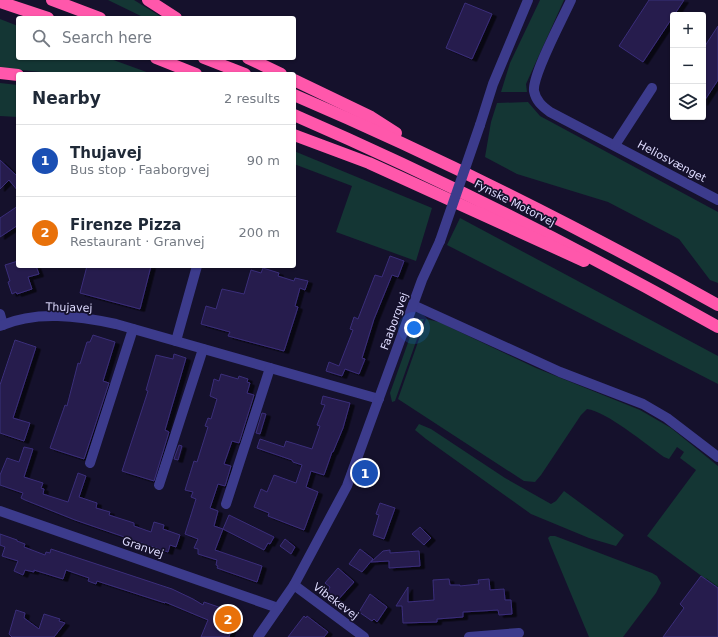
<!DOCTYPE html>
<html lang="en">
<head>
<meta charset="utf-8">
<style>
  :root { --surface:#fff; --page:#f2f2f3; --text:#1f2937; --muted:#747a83; --line:#e0e1e3; --accent:#ea580c }
  body { margin:0; font-family:"DejaVu Sans",sans-serif; background:var(--page); color:var(--text) }
  .controls { position:absolute; right:12px; top:12px; display:grid; overflow:hidden; border-radius:4px; box-shadow:0 1px 3px #0004 }
  .controls button { width:36px; height:36px; display:grid; place-items:center; padding:0; border:0; border-bottom:1px solid var(--line); background:var(--surface); color:var(--text); font:20px sans-serif }
  .you { position:absolute; left:414px; top:328px; width:14px; height:14px; margin:-10px; border:3px solid #fff; border-radius:50%; background:#1a73e8; box-shadow:0 0 0 6px #1a73e833 }
  .badge { display:grid; place-items:center; width:26px; height:26px; border-radius:50%; background:var(--accent); color:#fff; font-size:13px; font-weight:700 }
  .pin { position:absolute; translate:-50% -50%; border:2px solid #fff; box-shadow:0 1px 4px #0006 }
  .list { margin:0; padding:0; list-style:none }
  h2 { display:flex; justify-content:space-between; align-items:center; height:52px; margin:0; padding:0 16px; font-size:17px }
  h2 small { font-size:13px; font-weight:400; color:var(--muted) }
  .list li { display:grid; grid-template-columns:26px 1fr auto; gap:12px; align-items:center; box-sizing:border-box; height:72px; padding:0 16px; border-top:1px solid var(--line) }
  .list b { display:block; font-size:15px; white-space:nowrap }
  .list p { margin:0; font-size:13px; white-space:nowrap; color:var(--muted) }
  .list em { font-size:13px; font-style:normal; color:var(--muted) }
  .icon { flex:none; width:22px; height:22px; fill:none; stroke:currentColor; stroke-width:2; stroke-linecap:round; stroke-linejoin:round }
  .map { position:relative; flex:none; width:718px; height:637px; overflow:hidden }
  .search { position:absolute; background:var(--surface); box-shadow:0 1px 3px #0004; left:16px; top:16px; width:280px; height:44px; display:flex; align-items:center; gap:10px; box-sizing:border-box; padding:0 14px; border-radius:4px; color:var(--muted); font-size:15px }
  .panel { position:absolute; background:var(--surface); box-shadow:0 1px 3px #0004; left:16px; top:72px; width:280px; height:196px; border-radius:4px }
  .map>svg:first-child { display:block }
  .green { fill:#143634 }
  .building { fill:#251c4d; stroke:#3b2e7a; filter:url(#shadow) }
  .lines { fill:none; stroke-linecap:round; stroke-linejoin:round }
  .street { stroke:#3c3b8c; stroke-width:10 }
  .highway { stroke:#ff57ab; stroke-width:12 }
  .street-bridge { stroke:#3c3b8c; stroke-width:10 }
  .labels { text-anchor:middle; stroke-width:3.5; stroke-linejoin:round; paint-order:stroke }
  .street-label { font-size:11px; fill:#dfdcff; stroke:#15112c }
</style>
</head>
<body>
<div class="map">
<svg width="718" height="637" viewBox="0 0 718 637">
  <defs>
    <filter id="shadow"><feDropShadow dx="4.5" dy="2.5" stdDeviation="0" flood-color="#0009"/></filter>
  </defs>
  <rect width="100%" height="100%" fill="#15112c"/>
  <g class="green">
    <path d="M108,0h26l29,18h-18z"/>
    <path d="M540,0h24l-38,84 1,8h-26l9,-29z"/>
    <path d="M0,19l18,7v32h90l44,16h-90l-62,-6z"/>
    <path d="M0,83l18,2v32l-18,-1z"/>
    <path d="M528,102l12,14 178,96v71l-8,-3 -31,-41 -71,-37 -91,-28 -32,-17 6,-35 6,-19z"/>
    <path d="M294,151l138,57 -16,53 -80,-29 16,-46 -58,-22z"/>
    <path d="M460,218l258,138v28l-271,-139z"/>
    <path d="M420,319h4l-29,82 -3,1 -2,-9 25,-70z"/>
    <path d="M426,319l13,3 97,46 104,42 31,18 47,38v122l-71,-52 49,-66 -16,-12 4,-6 -7,-5 -8,12 -5,-2c-17,-12 -58,-46 -77,-48l-6,6 -40,60 -6,7 -11,-1 -126,-82z"/>
    <path d="M419,424l12,5 74,49 46,26 5,-3 8,-10 60,44 -8,11 -27,-8 -58,-24 -105,-75 -11,-9z"/>
    <path d="M550,536h5l97,37 5,3 4,7 -5,10 -33,44h-34l-38,-91 -3,-8z"/>
  </g>
  <g class="building">
    <path d="M649,0h35l-41,62 -24,-16z"/>
    <path d="M465,3l27,11 -20,45 -26,-11z"/>
    <path d="M718,26v54l-15,23v-54z"/>
    <path d="M0,160l18,17v14l-9,-11 -9,9z"/>
    <path d="M18,206v19l-18,12v-19z"/>
    <path d="M390,256l14,5 -6,16 -6,-2 -18,44 -12,39 3,1 -6,15 -14,-5 -3,7 -16,-5 3,-9 10,4 14,-36 -3,-1 4,-12 4,2 17,-44 7,2z"/>
    <path d="M18,261v5h18l3,8 -11,3 4,12 -15,5 -1,-2 -4,2 -4,-12 2,-1 -5,-16z"/>
    <path d="M87,266h64l-11,43 -60,-16z"/>
    <path d="M263,268l16,5 -1,3 16,5 1,-3 13,3 -3,9 -5,-2 -5,18 3,1 -14,44 -56,-15 2,-4 -29,-8 5,-18 10,3 6,-20 22,5 7,-24 10,3z"/>
    <path d="M93,335l22,7 -12,39 6,2 -25,76 -34,-11 15,-43 2,1 11,-43 2,1 7,-22h3z"/>
    <path d="M15,340l21,7 -23,71 17,5 -6,18 -24,-8v-48z"/>
    <path d="M174,354l12,4 -21,72 4,2 -15,49 -32,-10 26,-80 -2,-1 10,-35 17,4z"/>
    <path d="M221,374l17,5 1,-3 9,3 -1,3 3,1 -3,10 7,2 -15,48 -7,-2 -8,23 7,2 -6,20 -7,-2 -8,24 8,3 -4,15 9,3 -8,21 47,16 -5,16 -40,-14 1,-2 -2,-1 1,-5 -19,-6v-5l-4,-1 4,-9 -13,-5 11,-35 -5,-2 2,-5 -8,-2 9,-29 3,1 11,-35 -3,-1 3,-8 3,1 6,-20 -7,-3 4,-17 5,2z"/>
    <path d="M323,396l27,7 -7,25 -10,24h-1l-8,23 -13,-4 -5,16 12,5 -14,38 -36,-14 1,-3 -15,-6 7,-18 6,3 7,-17 22,8 6,-18 -9,-3 -1,-2 -35,-12 3,-9 24,8 2,-6 26,8 8,-23 -3,-1 8,-20 -4,-1z"/>
    <path d="M262,413l4,1 -6,20 -4,-1z"/>
    <path d="M179,445l3,1 -4,14 -4,-1z"/>
    <path d="M24,447l9,2 -9,28 19,6 -2,5 3,1 -1,5 25,8 10,-29 8,3 -7,21 18,6 -1,5 14,4 -1,3 25,8v3l17,6 3,-10 10,3 -1,4 17,6 -4,12 -6,-2 -2,7 -93,-32 -50,-20 -4,-2 2,-5 -23,-8v-10l7,-17 12,4z"/>
    <path d="M380,503l15,5 -11,31 -11,-4 6,-20 -3,-1z"/>
    <path d="M229,515l45,22 -4,7 -2,-1 -4,7 -41,-21z"/>
    <path d="M420,527l11,11 -7,7 -12,-11z"/>
    <path d="M0,534l17,6v1l8,3 -1,3 21,8 1,-3 4,1 1,-4 121,40 21,10 10,6 1,-3 32,11 -7,24h-28l7,-17 -43,-18v1l-68,-22 -1,3 -8,-3 1,-3 -23,-8 -3,9 -29,-9v2l-9,-2 -2,5 -9,-4 4,-10 -16,-5 3,-9 -5,-2z"/>
    <path d="M285,539l10,8 -4,7 -11,-8z"/>
    <path d="M360,549l13,10 -11,13 -13,-8z"/>
    <path d="M390,550v3l29,-2 1,15 -31,2v-7l-18,1 12,-11z"/>
    <path d="M338,568l16,14 -17,19 -10,-8 3,-6 -5,-4z"/>
    <path d="M701,576l17,12v49h-55l21,-29 -4,-4z"/>
    <path d="M449,579l1,6h10v1l19,-2 -1,-4 11,-1 1,11 14,-1 1,11h6l1,14 -13,1 -1,-5 -35,2v5l-26,2v3l-34,1 -1,-17h-6l12,-19v15l26,-2 -1,-20z"/>
    <path d="M370,594l17,13 -10,15 -3,-3 -2,2 -13,-9z"/>
    <path d="M16,610l9,3 -1,5 15,11 5,-15 16,5 -1,2 6,2 -11,14h-42l-3,-3z"/>
    <path d="M304,616l2,2 1,-2 21,16 -4,5h-36z"/>
  </g>
  <g class="lines">
    <g class="street">
      <path d="M571,0c-8,18 -39,75 -37,91 2,10 8,15 16,21l168,88"/>
      <path d="M480,125l13,-41 35,-84"/>
      <path d="M615,145l37,-57"/>
      <path d="M413,305l147,67 83,32 24,14 51,39"/>
      <path d="M0,314l3,11"/>
      <path d="M0,326c36,-16 79,-10 116,-2l263,75"/>
      <path d="M176,341l21,-75"/>
      <path d="M90,463l43,-134"/>
      <path d="M159,485l44,-136"/>
      <path d="M226,504l44,-136"/>
      <path d="M0,511l278,97"/>
      <path d="M294,585l70,52"/>
      <path d="M258,637l36,-52 53,-99 75,-206 18,-39"/>
      <path d="M469,637l50,-4"/>
    </g>
    <g class="highway">
      <path d="M52,0l48,18"/>
      <path d="M148,0l28,18"/>
      <path d="M0,2l48,16"/>
      <path d="M156,58l40,16"/>
      <path d="M204,58l41,16"/>
      <path d="M248,58l33,16"/>
      <path d="M0,73l18,2"/>
      <path d="M294,80l77,37 25,16"/>
      <path d="M294,95c145,62 286,133 424,210"/>
      <path d="M294,115c145,63 286,134 424,212"/>
      <path d="M294,135l75,28 215,98"/>
    </g>
    <path class="street-bridge" d="M440,241l40,-116"/>
  </g>
  <g class="labels">
    <g class="street-label">
      <text transform="translate(672 161) rotate(28)" y="4">Heliosvænget</text>
      <text transform="translate(515 203) rotate(27)" y="4">Fynske Motorvej</text>
      <text transform="translate(69 307) rotate(2)" y="4">Thujavej</text>
      <text transform="translate(394 321) rotate(-70)" y="4">Faaborgvej</text>
      <text transform="translate(143 547) rotate(19)" y="4">Granvej</text>
      <text transform="translate(336 601) rotate(37)" y="4">Vibekevej</text>
    </g>
  </g>
</svg>
<div class="controls">
<button>+</button>
<button>−</button>
<button><svg class="icon" aria-label="layers" viewBox="0 0 24 24"><path d="M12 4l9 5-9 5-9-5zM3 14l9 5 9-5"/></svg></button>
</div>
<div class="you"></div>
<div class="pin badge" style="left:365px;top:473px;background:#1a4fb4">1</div>
<div class="pin badge" style="left:228px;top:619px;background:#e8710a">2</div>
<div class="search"><svg class="icon" aria-label="search" viewBox="0 0 24 24"><circle cx="10" cy="10" r="6"/><path d="M15 15l6 6"/></svg>Search here</div>
<section class="panel">
<h2>Nearby<small>2 results</small></h2>
<ul class="list">
<li><span class="badge" style="background:#1a4fb4">1</span><div><b>Thujavej</b><p>Bus stop · Faaborgvej</p></div><em>90 m</em></li>
<li><span class="badge" style="background:#e8710a">2</span><div><b>Firenze Pizza</b><p>Restaurant · Granvej</p></div><em>200 m</em></li>
</ul>
</section>
</div>
</body>
</html>
